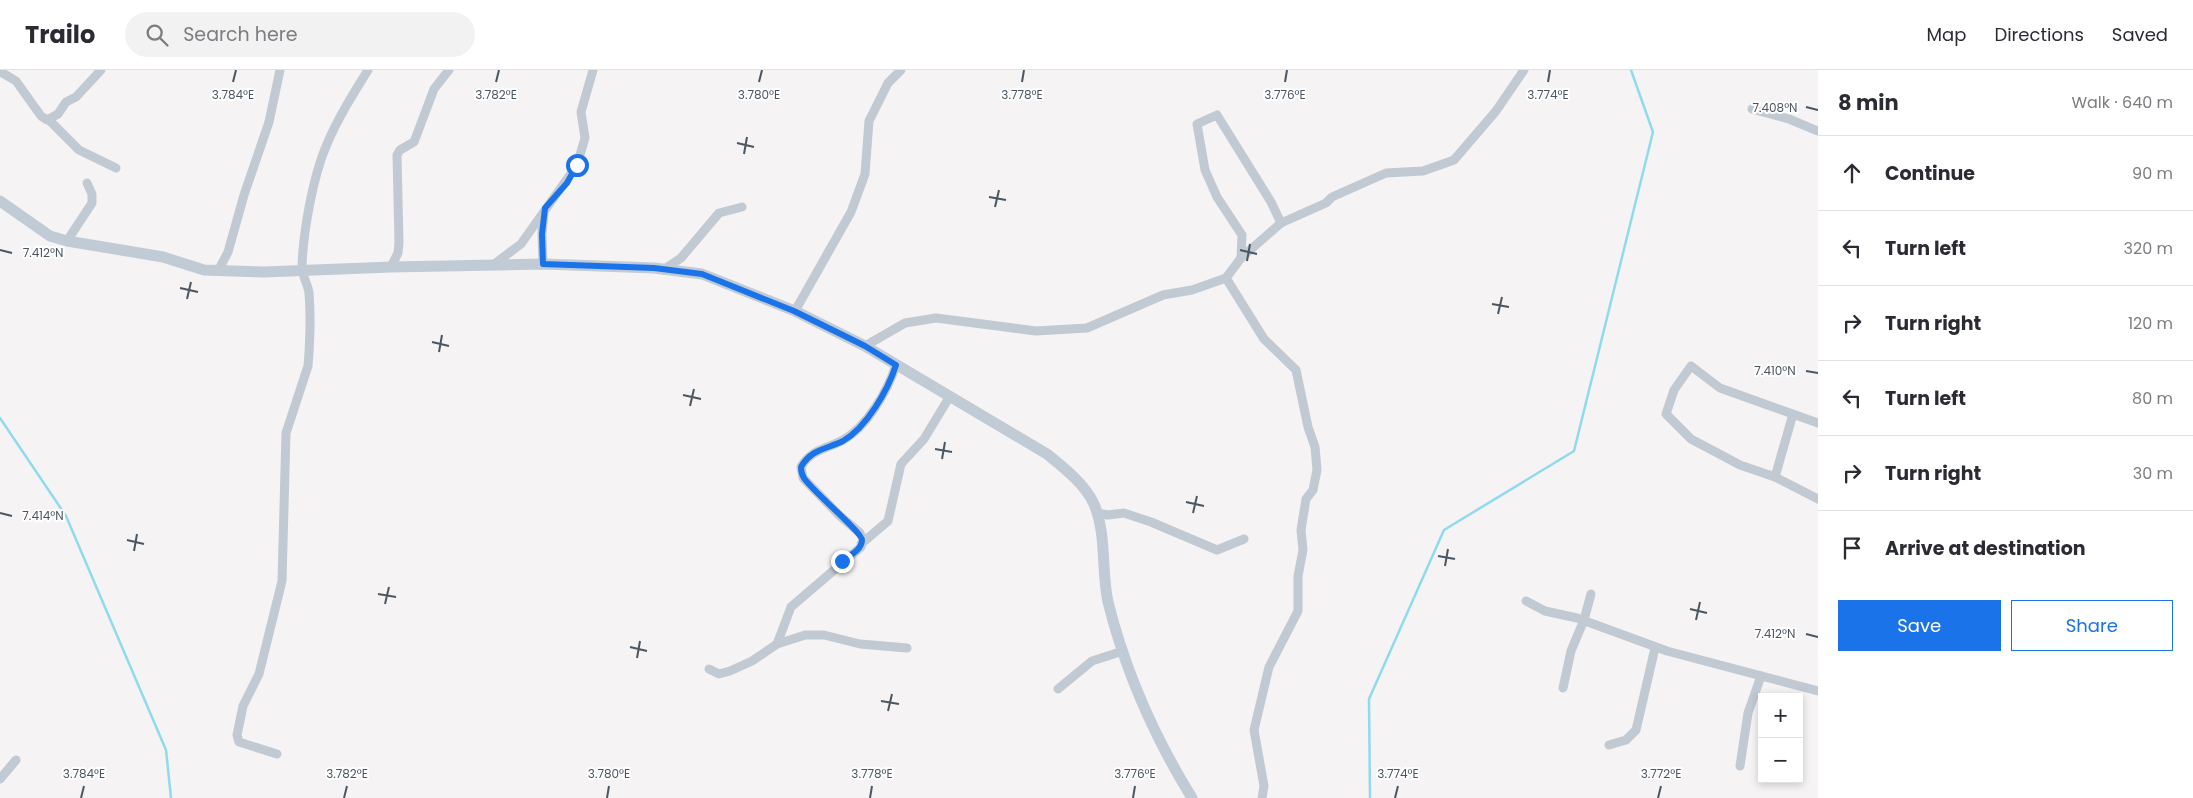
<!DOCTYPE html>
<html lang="en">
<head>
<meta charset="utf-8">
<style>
  :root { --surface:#fff; --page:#f2f2f3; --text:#2b2b33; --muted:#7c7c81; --line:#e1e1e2; --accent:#1a73e8 }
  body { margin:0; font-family:Poppins,sans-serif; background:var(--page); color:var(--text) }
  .controls { position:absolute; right:15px; bottom:15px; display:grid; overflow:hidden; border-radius:0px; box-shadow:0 2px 8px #0003 }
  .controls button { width:45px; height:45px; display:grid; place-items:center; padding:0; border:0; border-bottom:1px solid var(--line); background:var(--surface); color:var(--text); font:25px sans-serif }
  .stop { position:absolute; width:15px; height:15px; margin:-11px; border:4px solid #1a73e8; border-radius:50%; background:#fff }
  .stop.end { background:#1a73e8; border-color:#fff; box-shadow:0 1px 5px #0008 }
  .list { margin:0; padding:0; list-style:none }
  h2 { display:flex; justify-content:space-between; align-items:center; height:65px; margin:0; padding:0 20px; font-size:21px }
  h2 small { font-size:16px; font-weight:400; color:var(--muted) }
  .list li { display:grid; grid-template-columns:32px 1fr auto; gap:15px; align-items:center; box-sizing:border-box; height:75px; padding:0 20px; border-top:1px solid var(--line) }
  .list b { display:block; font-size:19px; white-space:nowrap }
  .list em { font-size:16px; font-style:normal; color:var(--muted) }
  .actions { display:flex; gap:10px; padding:15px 20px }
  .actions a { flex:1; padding:11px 0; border:1px solid var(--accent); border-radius:0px; text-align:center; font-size:18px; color:var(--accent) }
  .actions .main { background:var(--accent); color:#fff }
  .icon { flex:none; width:28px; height:28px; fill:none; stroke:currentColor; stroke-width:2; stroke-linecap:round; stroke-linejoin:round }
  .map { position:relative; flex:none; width:1818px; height:728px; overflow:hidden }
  header { display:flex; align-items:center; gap:30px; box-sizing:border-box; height:70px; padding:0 25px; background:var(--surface); border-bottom:1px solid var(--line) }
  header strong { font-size:24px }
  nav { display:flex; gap:28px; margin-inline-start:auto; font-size:18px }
  .search { width:350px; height:45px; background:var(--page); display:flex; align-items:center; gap:12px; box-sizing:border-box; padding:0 18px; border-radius:28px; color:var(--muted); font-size:19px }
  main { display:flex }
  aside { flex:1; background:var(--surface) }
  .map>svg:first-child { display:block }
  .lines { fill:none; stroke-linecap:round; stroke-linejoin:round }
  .stream { stroke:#90daee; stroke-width:2.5 }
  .street { stroke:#c1cad2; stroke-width:9 }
  .secondary { stroke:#c1cbd6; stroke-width:11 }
  .route { stroke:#1a73e8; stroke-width:6 }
  .ticks { fill:none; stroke:#4a5661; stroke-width:2 }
  .ticks-label { font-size:12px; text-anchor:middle; fill:#4a5661; stroke:#fff; stroke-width:4; stroke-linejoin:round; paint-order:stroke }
</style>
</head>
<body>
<header>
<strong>Trailo</strong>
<div class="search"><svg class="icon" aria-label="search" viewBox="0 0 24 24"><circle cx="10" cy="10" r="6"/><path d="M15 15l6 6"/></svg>Search here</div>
<nav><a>Map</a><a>Directions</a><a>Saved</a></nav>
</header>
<main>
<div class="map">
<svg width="1818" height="728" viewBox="0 0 1818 728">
  <rect width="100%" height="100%" fill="#f5f3f3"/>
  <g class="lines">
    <g class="stream">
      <path d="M0,348l66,98 100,234 5,48"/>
      <path d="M1370,728l-1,-99 75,-169 130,-79 79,-319 -22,-62"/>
    </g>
    <g class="street">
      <path d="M1,2l15,9 25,35 6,4 11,-6 8,-12 10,-5 25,-27"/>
      <path d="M1752,39l37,10 29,12"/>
      <path d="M49,50l30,30 37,18"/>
      <path d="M67,171l25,-38v-9l-5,-11"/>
      <path d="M1241,188l1,-23 -25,-38 -12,-27 -8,-46 20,-9 54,87 10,21"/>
      <path d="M543,194l-1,-30 2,-22"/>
      <path d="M493,195l28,-21 56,-79 8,-27 -4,-26 12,-42"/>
      <path d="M391,197l7,-14 1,-10 -2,-88 3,-5 14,-8 20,-53 15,-19"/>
      <path d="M663,200l18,-12 38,-45 23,-6"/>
      <path d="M218,201l10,-19 16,-57 25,-73 11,-52"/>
      <path d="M1226,208l38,61 32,31 12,57 7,20 2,23 -4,20 -7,9 -5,31 2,20 -5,26v35l-29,56 -15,63 10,56 -2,12"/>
      <path d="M795,241l56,-99 14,-38 4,-53 19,-38 13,-13"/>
      <path d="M865,276l40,-23 31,-5 100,13 51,-3 76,-33 29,-5 34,-12 15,-20 40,-35 45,-20 6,-6 54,-24 37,-2 31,-11 42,-49 28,-41"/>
      <path d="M1793,344l-18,63 -35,-12 -49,-26 -25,-25 8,-24 17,-24 29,22 98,35"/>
      <path d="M1775,407l43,22"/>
      <path d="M1097,443l11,2 16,-2 27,9 66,28 27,-11"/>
      <path d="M861,474l27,-23 13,-57 23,-25 26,-43"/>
      <path d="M1526,531l19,10 32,7 90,33 151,40"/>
      <path d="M777,574l28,-9h19l36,9 47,4"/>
      <path d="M709,599l10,5 11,-3 22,-10 25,-17 14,-37 70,-60 2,-8 -3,-6 -20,-17 -37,-38 -2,-11c10,-18 26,-18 42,-27 24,-13 45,-50 53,-75"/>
      <path d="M1563,618l8,-37 13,-31 7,-26"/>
      <path d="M1058,619l34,-28 31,-10"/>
      <path d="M1609,675l17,-5 10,-10 19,-82"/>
      <path d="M277,684l-38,-12 -2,-7 6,-29 16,-32 23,-93 4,-148 22,-67c2,-24 3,-49 1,-73 -1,-9 -7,-17 -7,-26 1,-35 11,-91 25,-123 11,-26 26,-50 41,-74"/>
      <path d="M1740,696l8,-53 13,-37"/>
      <path d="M0,709l16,-19"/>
    </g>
    <path class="secondary" d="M0,131l50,35 17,5 96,16 41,13 60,2 127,-5 152,-3 111,4 48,6 93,37 70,35 182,108c16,13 38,30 47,50 13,31 7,66 14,98 17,68 47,136 84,196"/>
  </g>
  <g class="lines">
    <path class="route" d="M577,95l-10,18 -22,25 -3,26 1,30 111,4 48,6 92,37 71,35 31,19c-8,25 -29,62 -53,76 -16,8 -32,8 -42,26 0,3 1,8 3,11 7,12 58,54 58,62 0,10 -13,16 -20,21"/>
  </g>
  <path class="ticks" d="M233,12l3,-12M496,12l3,-12M759,12l3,-12M1022,12l2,-12M1285,12l2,-12M1548,12l2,-12M1806,37l12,3M737,73l17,4M744,84l3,-17M989,127l17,3M995,137l4,-17M0,180l12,3M1240,180l17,4M1247,191l3,-17M180,218l18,4M187,229l4,-17M1492,234l17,3M1498,244l4,-17M432,272l17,4M439,282l3,-17M1806,301l12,2M683,325l18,4M690,336l4,-17M935,379l17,3M942,389l3,-17M1186,432l18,4M0,443l12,3M1193,443l4,-17M127,470l17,4M134,481l3,-17M1438,486l17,3M1445,496l3,-17M378,524l18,3M385,534l4,-17M1690,539l17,4M1696,550l4,-18M1806,564l12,3M630,577l17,4M637,588l3,-17M881,631l18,3M888,641l4,-17M81,728l3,-12M344,728l3,-12M607,728l2,-12M870,728l2,-12M1133,728l2,-12M1395,728l3,-12M1658,728l3,-12"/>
  <g class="ticks-label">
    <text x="233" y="29">3.784°E</text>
    <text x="496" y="29">3.782°E</text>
    <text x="759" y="29">3.780°E</text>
    <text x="1022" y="29">3.778°E</text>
    <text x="1285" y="29">3.776°E</text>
    <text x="1548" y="29">3.774°E</text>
    <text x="1775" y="42">7.408°N</text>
    <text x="43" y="187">7.412°N</text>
    <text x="1775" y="305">7.410°N</text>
    <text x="43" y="450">7.414°N</text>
    <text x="1775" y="568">7.412°N</text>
    <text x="84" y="708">3.784°E</text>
    <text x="347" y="708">3.782°E</text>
    <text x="609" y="708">3.780°E</text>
    <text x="872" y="708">3.778°E</text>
    <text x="1135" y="708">3.776°E</text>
    <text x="1398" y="708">3.774°E</text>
    <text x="1661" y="708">3.772°E</text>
  </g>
</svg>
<div class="controls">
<button>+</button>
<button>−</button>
</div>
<div class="stop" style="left:577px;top:95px"></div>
<div class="stop end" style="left:842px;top:491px"></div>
</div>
<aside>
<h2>8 min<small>Walk · 640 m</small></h2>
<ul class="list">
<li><svg class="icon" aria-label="ahead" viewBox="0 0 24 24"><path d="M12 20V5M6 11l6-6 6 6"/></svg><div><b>Continue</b></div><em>90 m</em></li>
<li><svg class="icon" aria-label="left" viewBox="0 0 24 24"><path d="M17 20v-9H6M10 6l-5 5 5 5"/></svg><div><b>Turn left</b></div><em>320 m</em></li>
<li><svg class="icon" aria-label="right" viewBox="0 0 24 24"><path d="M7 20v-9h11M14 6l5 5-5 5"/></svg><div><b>Turn right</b></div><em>120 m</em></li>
<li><svg class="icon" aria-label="left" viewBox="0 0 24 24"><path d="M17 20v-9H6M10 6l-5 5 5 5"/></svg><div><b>Turn left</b></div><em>80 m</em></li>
<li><svg class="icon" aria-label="right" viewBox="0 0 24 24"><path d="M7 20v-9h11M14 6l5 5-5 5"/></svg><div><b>Turn right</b></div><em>30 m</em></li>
<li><svg class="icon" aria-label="arrive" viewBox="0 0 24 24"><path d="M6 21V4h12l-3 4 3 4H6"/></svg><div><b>Arrive at destination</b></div></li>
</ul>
<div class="actions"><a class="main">Save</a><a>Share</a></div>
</aside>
</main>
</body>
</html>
